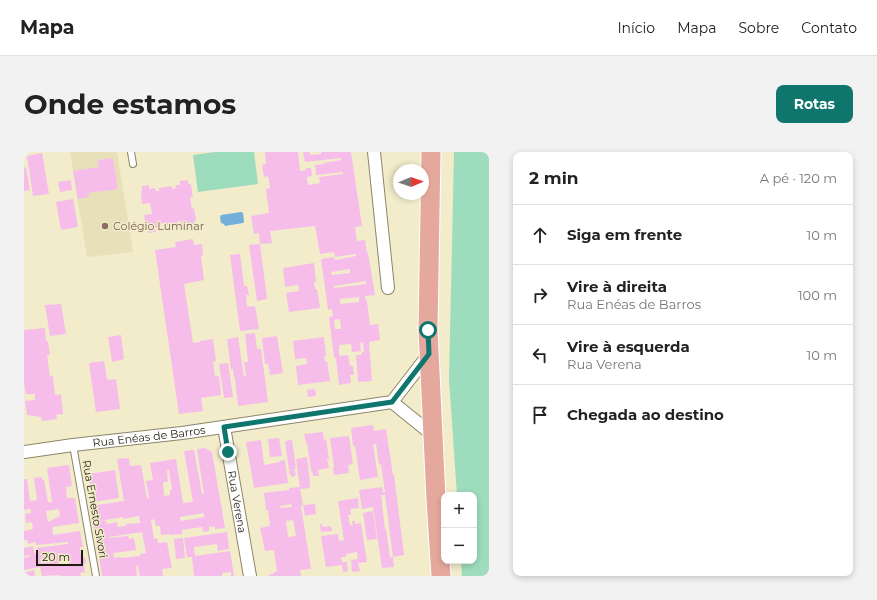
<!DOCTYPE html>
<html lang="pt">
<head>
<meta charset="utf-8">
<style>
  :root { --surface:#fff; --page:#f2f2f2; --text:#222; --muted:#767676; --line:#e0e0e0; --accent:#0f766e }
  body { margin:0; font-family:Montserrat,sans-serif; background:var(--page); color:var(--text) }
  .controls { position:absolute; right:12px; bottom:12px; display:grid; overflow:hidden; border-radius:8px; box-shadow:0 2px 6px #0003 }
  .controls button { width:36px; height:36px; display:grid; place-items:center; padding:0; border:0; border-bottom:1px solid var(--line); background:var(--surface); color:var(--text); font:20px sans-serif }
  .compass { position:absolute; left:369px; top:12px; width:36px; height:36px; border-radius:50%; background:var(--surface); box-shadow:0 2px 6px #0003; rotate:88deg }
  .scale { position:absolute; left:12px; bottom:10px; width:47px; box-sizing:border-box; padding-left:4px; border:2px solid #1e1c10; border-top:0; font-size:11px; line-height:14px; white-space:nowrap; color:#1e1c10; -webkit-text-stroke:3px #f2eccb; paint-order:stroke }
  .stop { position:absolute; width:12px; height:12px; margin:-9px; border:3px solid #0f766e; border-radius:50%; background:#fff }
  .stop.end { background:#0f766e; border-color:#fff; box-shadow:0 1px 4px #0008 }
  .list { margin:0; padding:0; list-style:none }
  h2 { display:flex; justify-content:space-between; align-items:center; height:52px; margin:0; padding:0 16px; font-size:17px }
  h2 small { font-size:13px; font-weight:400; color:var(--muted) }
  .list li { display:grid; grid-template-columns:26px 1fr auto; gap:12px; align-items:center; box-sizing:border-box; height:60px; padding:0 16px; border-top:1px solid var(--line) }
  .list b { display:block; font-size:15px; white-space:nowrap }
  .list p { margin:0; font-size:13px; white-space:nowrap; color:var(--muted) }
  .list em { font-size:13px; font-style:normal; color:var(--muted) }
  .icon { flex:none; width:22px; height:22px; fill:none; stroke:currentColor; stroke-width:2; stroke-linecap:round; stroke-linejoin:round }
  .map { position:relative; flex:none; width:465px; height:424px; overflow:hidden; border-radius:8px }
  header { display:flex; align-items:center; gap:24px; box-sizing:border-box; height:56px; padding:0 20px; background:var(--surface); border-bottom:1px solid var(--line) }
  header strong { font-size:19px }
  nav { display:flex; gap:22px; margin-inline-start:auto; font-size:14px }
  .intro { display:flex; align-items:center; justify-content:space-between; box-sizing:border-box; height:96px; padding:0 24px }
  h1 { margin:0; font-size:28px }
  .button { padding:10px 18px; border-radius:8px; background:var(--accent); color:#fff; font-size:14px; font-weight:700 }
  main { display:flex; gap:24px; padding:0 24px }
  aside { flex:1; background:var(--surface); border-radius:8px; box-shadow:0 2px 6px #0003 }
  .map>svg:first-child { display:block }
  .built { fill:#e8e0b9 }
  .green { fill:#9edcbe }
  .water { fill:#72b0da }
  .building { fill:#f6bdeb; fill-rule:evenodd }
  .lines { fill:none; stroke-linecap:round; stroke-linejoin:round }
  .service-casing { stroke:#8c8669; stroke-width:8 }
  .minor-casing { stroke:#8c8669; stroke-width:14 }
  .primary-casing { stroke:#fff; stroke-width:21 }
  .service { stroke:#fff; stroke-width:6 }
  .minor { stroke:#fff; stroke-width:12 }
  .primary { stroke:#e5a89d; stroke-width:19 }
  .route { stroke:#0f766e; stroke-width:5 }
  .education-dot { fill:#8d6e63; stroke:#f2eccb; stroke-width:1.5 }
  .labels { text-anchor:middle; stroke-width:3; stroke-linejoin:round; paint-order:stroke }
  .education-label { font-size:11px; fill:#785e54; stroke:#f2eccb; text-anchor:start }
  .street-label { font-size:11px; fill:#1e1c10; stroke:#f2eccb }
</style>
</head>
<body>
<header>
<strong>Mapa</strong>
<nav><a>Início</a><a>Mapa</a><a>Sobre</a><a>Contato</a></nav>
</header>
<div class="intro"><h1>Onde estamos</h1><a class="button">Rotas</a></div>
<main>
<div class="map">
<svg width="465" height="424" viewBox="0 0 465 424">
  <rect width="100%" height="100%" fill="#f2eccb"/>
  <path class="built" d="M46,0h47l16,100 -46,5z"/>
  <g class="green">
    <path d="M191,0h39l4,32 -60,8 -5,-37z"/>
    <path d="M430,0h35v424h-27l-1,-15h13v-66h-17l-8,-116z"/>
  </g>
  <path class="water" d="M217,60l2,1 1,9 -1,1 -18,3 -1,-2 -3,-1 -1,-6 1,-2z"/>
  <g class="building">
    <path d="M241,0h33l2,19 6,-1v-2h5l1,8 -5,1 1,8 12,-2 -1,-6 24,-3v-2l-27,3 -1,-10 9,-1v-1l17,-3v-2l-36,4 -2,-10h7v3l11,-1v-2h30l11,74 -7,1 2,14 8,-1 2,13h1l7,42 -10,1 1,5h1l3,24 8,-1 2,16 -11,2 3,39 -14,1 -2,-27h6v-3h2l-1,-10 -3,1 1,8 -9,1 -1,-8 -12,1v11l9,-1 2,11h3l1,9h-4l1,8 -12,2 -3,-27h-2l-5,-41 4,-1 -1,-7 -4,1 -7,-51 13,-2 1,3 21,-4v-2l-21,3 -1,-5 -14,2 -5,-28 -45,5 2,12 -12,1 -1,-11 -5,1 -3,-18 18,-3 -3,-24 4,-1 -2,-12 -4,1 -2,-12 4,-1zM326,117v4l-18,2 -1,-3zM342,129v3l-32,4v-2zM335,145v5l-19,2v-5zM316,167l1,10h-6l-1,-9z"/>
    <path d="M18,1l7,41 -16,2 -6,-40z"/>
    <path d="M89,6l5,31 -30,4 1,4 -11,2 -5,-28 26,-4 -1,-7z"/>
    <path d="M2,15l4,23 -6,1v-23z"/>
    <path d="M47,28l1,10 -12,2 -2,-10z"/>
    <path d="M164,28v3l3,2 2,12h-3l2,12 2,-1 2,12 -2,2v4l-7,1v-4l-6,1v-3h-4l1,2 -2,2 -10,1 -2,-3 -4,1 1,3 -6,1 1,4 -8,1v-4l-2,-1 -2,-13 8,-1 -2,-11 -8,1 -1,-12 1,-2v-4l7,-1v4l6,-1 1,3h3v-3l12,-2 2,3 3,-1 -1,-3h5v-4z"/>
    <path d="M49,47l5,28 -17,3 -5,-28z"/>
    <path d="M169,87l1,6 8,-1 1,11 -2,1 3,24 -20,4 9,59 7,-1v-1l13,-2 3,22 -3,1 2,14h4l2,19 -20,3 2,13 -24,3 -24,-164 21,-3 -1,-5z"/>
    <path d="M236,92l7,55 -10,2 -8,-56z"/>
    <path d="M216,102l4,32h3l2,9h-3l1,12 8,-1 4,23 -19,2 -10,-76z"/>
    <path d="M290,111l2,19h-2l1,7h2l3,19 -31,4 -3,-19 13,-2 -1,-6 -13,2 -2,-19z"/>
    <path d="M37,152l5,30 -16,2 -5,-31z"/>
    <path d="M21,176l1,13h2l2,14h-3l3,21h3l2,19 6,-1 2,20 -7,1 1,4 -15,2 -1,-4 -14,-2 -2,-14 10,-1v-6h-9l-2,-10v-54z"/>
    <path d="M231,181l2,16h4l7,53 -30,4 -3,-28h-1l-1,-9 -2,1 -4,-31 11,-2 6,40 2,-1 -2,-14h4l-3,-28z"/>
    <path d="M97,183l3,24 -12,3 -4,-25z"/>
    <path d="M253,184l6,37 -13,2 -2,-11h-3l-3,-26z"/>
    <path d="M300,185l2,19h-2l1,6 2,-1 3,20 -32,4 -2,-19 11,-2 -1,-6 -11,1 -2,-18z"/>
    <path d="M80,209l3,19 9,-1 4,30 -24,3 -7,-49z"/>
    <path d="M204,211l5,34 -9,1 -5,-34z"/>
    <path d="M291,237l1,7 -8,1 -1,-7z"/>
    <path d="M349,273l1,6 12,-2 7,46h1l10,80 -11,2 -8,-62h-4l4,35 1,-1 4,28h3l1,10 -12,1 -9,-61 -11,2 -3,-19 23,-3 1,5h2l-4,-28 -2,1 -3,-21h-3l5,33 -18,3 -5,-34h-2l-2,-18z"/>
    <path d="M299,280l1,8 2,-1 3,20h-2l2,9 -11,2 1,6h-6l-1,-5h-1l-4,-28h-1l-2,-9z"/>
    <path d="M325,284l4,28 -5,1 1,8 -15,2 -1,-8h1l-4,-29z"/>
    <path d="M255,286l3,18 -12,1 -2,-18z"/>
    <path d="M237,288l3,25 16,-3v-1l5,-1 3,23 -34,5 -8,-46z"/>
    <path d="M268,288l4,29h-2l2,5 -1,2 -3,1 -3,-4 1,-4 -1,1 -4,-29z"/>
    <path d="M181,296l7,4 13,76 -10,1v-3l-6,1v4l-6,1 -1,-5 -20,3v4l-12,1v-1l-9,1 -1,-9h-4l-2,-7 -3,1 3,19 3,-1 1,5 9,-1 5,26 -10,1 1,7h-23l-2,-10h-2l1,10h-35l-10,-59 6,-1 -1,-11 27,-4 -7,-42 12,-1 1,8 11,-1 6,33h2l-3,-17 7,-1 -3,-17 26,-4 7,44 10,-1 -9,-51 10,-1 8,44h2l-7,-45zM143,318h2l3,20h-2v5l-6,1 -1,-14h5zM180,361v4l-23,4 -1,-4zM115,364l1,7 -14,1v2l-8,1 -1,-5 -10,2 -1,-3h-1v-1l18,-3v2zM118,380l4,21 -6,1v2l-19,2v-1l-7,1 -1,-5 23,-3 -2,-12 -5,1 -1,-3 -19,2v-1z"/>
    <path d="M283,305l3,25 -1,1 1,5 -10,1 3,16 -2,1 10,63 -11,1 1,6h-33l9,-5 -3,-21 -9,1 -2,-10 -3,-13 10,-2 -2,-16h-2l-2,-17 25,-3v-2l11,-1 -4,-28zM267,352l1,3 -11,1 -1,-2zM269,368l3,16 -8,1 -2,-16z"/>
    <path d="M45,313l3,21 -6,1 1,11h8l4,25 -27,4 1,8 27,-4 3,16h-3l1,10h4l1,6 -2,1 1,8 -5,1 1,3h-22v-1l-17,1 -2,-9 -16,3v-12l6,-2v-1l-6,1v-8l9,-2 2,8h3l-1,-6 31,-4v-2l-32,3v-3l-8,2 -1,-4h-3v-9l9,-2 -1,-7 -6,1 -1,-9 6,-1 -1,-4 -6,1v-31h3l3,22 7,-1 -3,-22 8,-1v3h2l4,22h4l-5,-34zM35,357l1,7 -12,6 -2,-11zM45,406v6l-10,1 -1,-5z"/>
    <path d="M91,318l4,28 -26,4 -5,-28z"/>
    <path d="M334,346l1,10 -9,1 1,6h-3l2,10h3l-1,-4h3v3l6,-1 6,39 -9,1 2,8 -8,1 -1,-12 7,-1 -1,-7 -11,2v3h-5l1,5h5l1,9 -5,1 -1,-7 -16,2 -5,-31 17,-2 1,7 5,-1 -6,-39z"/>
    <path d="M291,352l1,10 -11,2 -2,-11z"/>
    <path d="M349,359l4,28 -10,1 -4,-27z"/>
    <path d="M296,372h2l1,3 8,-1 1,5 -11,1z"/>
    <path d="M203,380l2,17 -11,2 -1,-7 -23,3 1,9 35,-5 4,25h-3v-4l-9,1v3h-28l-2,-19h-5l-3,-19z"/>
    <path d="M159,386l2,20 -9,1 -2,-20z"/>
    <path d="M10,418l1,6h-11v-3z"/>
  </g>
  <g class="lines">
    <defs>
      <g id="service">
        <path d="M107,0l2,12"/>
        <path d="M49,293l23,131"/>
      </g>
      <g id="minor">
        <path d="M350,0l14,136"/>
        <path d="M368,250l21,17 20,16"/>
        <path id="s1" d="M200,275l26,149"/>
        <path id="s2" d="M0,300l49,-7 109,-12 210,-31 37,-48"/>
      </g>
      <path id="primary" d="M407,0l-3,178 8,169 5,77"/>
    </defs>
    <use href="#service" class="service-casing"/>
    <use href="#minor" class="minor-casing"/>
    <use href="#primary" class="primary-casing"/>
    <use href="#service" class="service"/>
    <use href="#minor" class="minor"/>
    <use href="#primary" class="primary"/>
  </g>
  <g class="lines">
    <path class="route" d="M204,300l-4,-25 168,-25 37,-48 -1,-24"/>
  </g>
  <circle class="education-dot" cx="81" cy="74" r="4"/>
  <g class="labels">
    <g class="education-label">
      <text x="89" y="78">Colégio Luminar</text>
    </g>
    <g class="street-label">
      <text dy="4" stroke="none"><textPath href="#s2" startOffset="126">Rua Enéas de Barros</textPath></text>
      <text dy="4" stroke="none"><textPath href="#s1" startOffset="76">Rua Verena</textPath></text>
      <text transform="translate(71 357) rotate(80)" y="4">Rua Ernesto Sivori</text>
    </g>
  </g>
</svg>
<div class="controls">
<button>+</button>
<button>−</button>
</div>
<svg class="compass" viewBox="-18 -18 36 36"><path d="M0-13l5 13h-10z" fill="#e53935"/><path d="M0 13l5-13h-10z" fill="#767676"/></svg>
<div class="scale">20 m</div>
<div class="stop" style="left:404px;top:178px"></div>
<div class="stop end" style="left:204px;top:300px"></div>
</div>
<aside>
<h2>2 min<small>A pé · 120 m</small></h2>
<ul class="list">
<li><svg class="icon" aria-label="ahead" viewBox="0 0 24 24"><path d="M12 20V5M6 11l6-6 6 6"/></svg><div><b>Siga em frente</b></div><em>10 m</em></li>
<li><svg class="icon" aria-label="right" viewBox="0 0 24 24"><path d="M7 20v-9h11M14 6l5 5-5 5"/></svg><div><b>Vire à direita</b><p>Rua Enéas de Barros</p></div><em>100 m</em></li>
<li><svg class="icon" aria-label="left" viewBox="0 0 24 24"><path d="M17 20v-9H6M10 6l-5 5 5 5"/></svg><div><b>Vire à esquerda</b><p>Rua Verena</p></div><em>10 m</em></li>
<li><svg class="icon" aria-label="arrive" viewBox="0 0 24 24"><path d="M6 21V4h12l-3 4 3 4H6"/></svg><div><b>Chegada ao destino</b></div></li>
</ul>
</aside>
</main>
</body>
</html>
